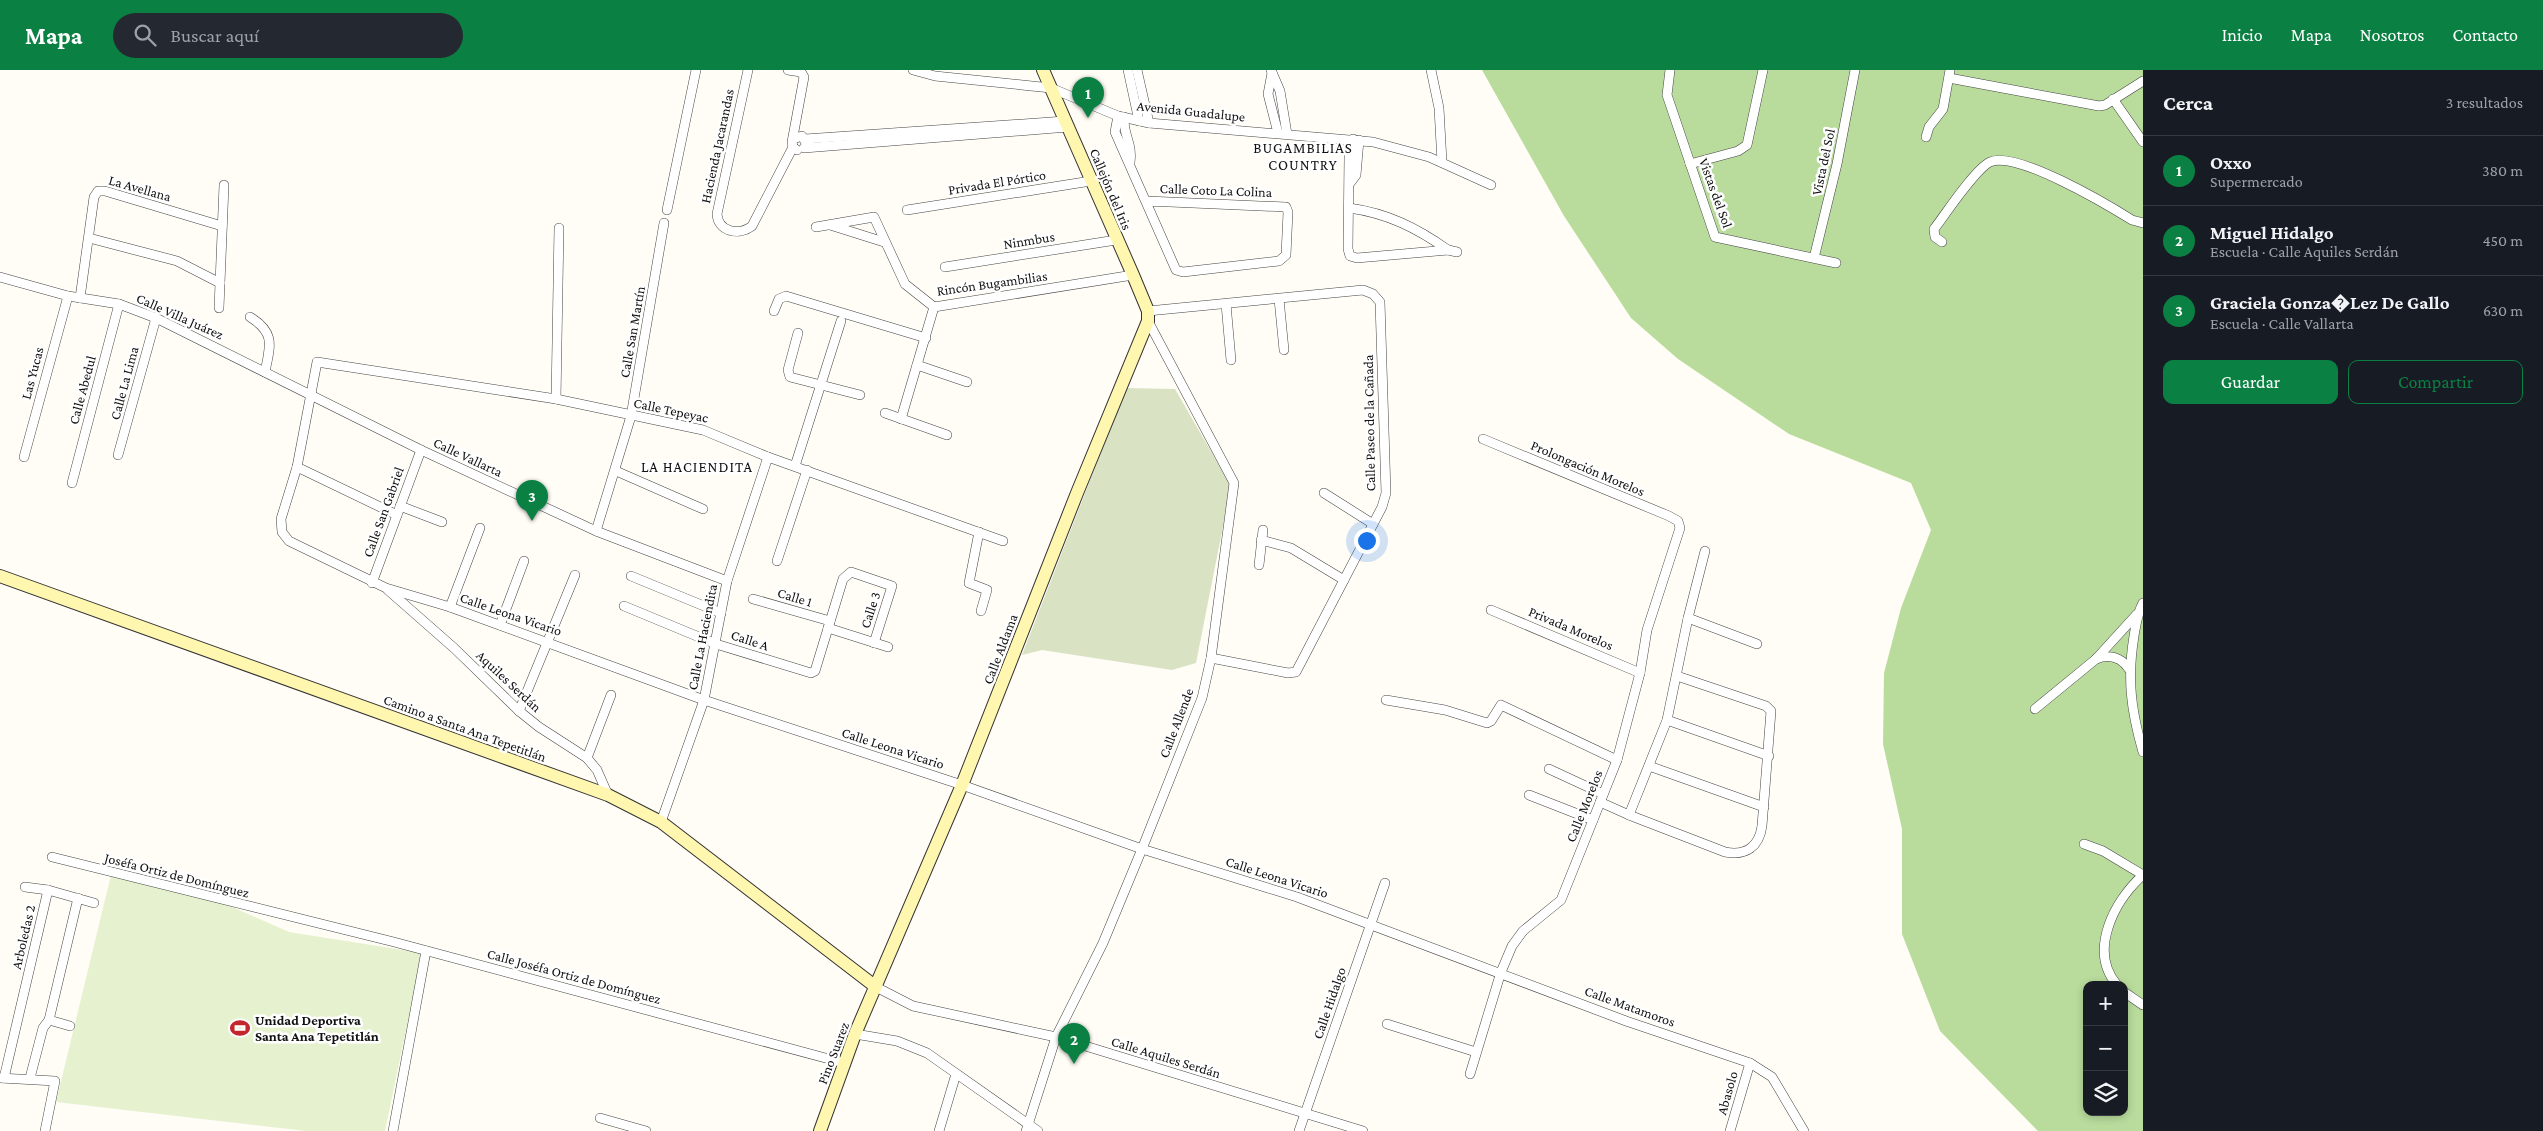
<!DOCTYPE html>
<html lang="es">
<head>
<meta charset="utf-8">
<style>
  :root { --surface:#171b24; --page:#242831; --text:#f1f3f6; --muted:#9ea1a6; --line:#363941; --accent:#0b8043 }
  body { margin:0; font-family:"Crimson Pro",serif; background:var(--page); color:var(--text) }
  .controls { position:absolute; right:15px; bottom:15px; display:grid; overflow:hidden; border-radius:10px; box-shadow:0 2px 8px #0003 }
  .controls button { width:45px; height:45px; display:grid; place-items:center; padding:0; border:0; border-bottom:1px solid var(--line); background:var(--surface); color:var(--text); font:25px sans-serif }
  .you { position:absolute; left:1366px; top:470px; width:18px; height:18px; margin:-12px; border:4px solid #fff; border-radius:50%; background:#1a73e8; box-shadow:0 0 0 8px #1a73e833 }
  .badge { display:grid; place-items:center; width:32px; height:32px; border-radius:50%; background:var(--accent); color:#fff; font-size:16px; font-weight:700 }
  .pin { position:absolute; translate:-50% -41px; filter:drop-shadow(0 1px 2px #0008) }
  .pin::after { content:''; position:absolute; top:26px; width:18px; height:15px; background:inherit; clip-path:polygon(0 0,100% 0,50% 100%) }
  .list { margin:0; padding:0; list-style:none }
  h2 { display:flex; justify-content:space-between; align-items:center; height:65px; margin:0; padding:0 20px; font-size:21px }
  h2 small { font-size:16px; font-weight:400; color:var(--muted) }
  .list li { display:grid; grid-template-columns:32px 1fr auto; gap:15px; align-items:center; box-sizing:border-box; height:70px; padding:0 20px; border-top:1px solid var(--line) }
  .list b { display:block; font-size:19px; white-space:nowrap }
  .list p { margin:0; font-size:16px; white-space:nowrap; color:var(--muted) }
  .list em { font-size:16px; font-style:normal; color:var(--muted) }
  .actions { display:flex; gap:10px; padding:15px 20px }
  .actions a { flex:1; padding:11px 0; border:1px solid var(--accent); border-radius:10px; text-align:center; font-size:18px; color:var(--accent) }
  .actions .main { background:var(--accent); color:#fff }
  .icon { flex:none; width:28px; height:28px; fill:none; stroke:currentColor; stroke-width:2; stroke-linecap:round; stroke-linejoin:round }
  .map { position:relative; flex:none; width:2143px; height:1061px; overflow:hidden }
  header { display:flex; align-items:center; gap:30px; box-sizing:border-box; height:70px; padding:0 25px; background:var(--accent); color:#fff }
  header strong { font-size:24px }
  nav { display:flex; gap:28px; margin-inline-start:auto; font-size:18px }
  .search { width:350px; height:45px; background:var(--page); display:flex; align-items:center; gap:12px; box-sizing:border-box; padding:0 18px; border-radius:28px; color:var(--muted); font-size:19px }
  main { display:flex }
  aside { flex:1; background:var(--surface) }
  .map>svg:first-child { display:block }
  .forest { fill:#b9dc9c; fill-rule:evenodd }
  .cemetery { fill:#d9e3c4 }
  .pitch { fill:#e6f2cf }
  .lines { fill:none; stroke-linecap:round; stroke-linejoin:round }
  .street-casing { stroke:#444; stroke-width:10 }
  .secondary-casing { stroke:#333; stroke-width:14 }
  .street { stroke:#fff; stroke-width:9 }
  .secondary { stroke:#fff6b0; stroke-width:12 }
  .labels { text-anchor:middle; stroke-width:5; stroke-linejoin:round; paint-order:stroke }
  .street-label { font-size:14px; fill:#111; stroke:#fff }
  .poi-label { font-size:14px; font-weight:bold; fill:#111; stroke:#fff; text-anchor:start }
  .neighbourhood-label { font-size:15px; letter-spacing:1px; fill:#111; stroke:#fff }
</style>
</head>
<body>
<header>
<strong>Mapa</strong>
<div class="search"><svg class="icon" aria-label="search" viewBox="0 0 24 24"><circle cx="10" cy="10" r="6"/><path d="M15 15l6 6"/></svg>Buscar aquí</div>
<nav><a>Inicio</a><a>Mapa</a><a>Nosotros</a><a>Contacto</a></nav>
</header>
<main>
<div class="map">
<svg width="2143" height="1061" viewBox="0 0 2143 1061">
  <rect width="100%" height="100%" fill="#fffdf5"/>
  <path class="forest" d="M1482,0h661v1061h-105l-98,-100 -38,-97v-105l-19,-85 1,-71 17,-65 30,-78 -20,-47 -122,-49 -111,-75 -47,-41 -67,-102zM2087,915h37v127h-37z"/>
  <path class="cemetery" d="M1126,318l49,1 56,97 -35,177 -24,7 -130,-20 -20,5z"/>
  <path class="pitch" d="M111,805l119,31 59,26 133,21 -37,178h-79l-250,-29z"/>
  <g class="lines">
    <defs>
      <g id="street">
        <path d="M748,0l-31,144c1,18 22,22 35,12l41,-79"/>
        <path d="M788,0l13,2 3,5 -12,65 1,5 4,3"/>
        <path d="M913,0l22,6 116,12 67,28 31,7 224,19 56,15 62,28"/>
        <path d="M1128,0l11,51"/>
        <path d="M1137,0l12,53"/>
        <path d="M1271,0l9,21 7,43"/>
        <path d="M1431,0l8,38 3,54"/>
        <path d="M1670,0l-3,25 48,142 121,26"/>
        <path d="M1272,3l-4,21 10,39"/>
        <path d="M1949,8l150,28 6,-1 38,-24"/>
        <path d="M2113,29l30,43"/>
        <path d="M1118,46l-3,16 61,138 7,2 96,-11 7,-6 2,-43 -2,-5 -139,-6"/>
        <path d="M1124,47c-1,19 9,26 6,46"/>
        <path d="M1926,67l3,-10 14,-18 7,-39"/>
        <path d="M793,69l9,-3 4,7"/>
        <path d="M805,69l260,-18"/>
        <path d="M1353,69l-4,18 -1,92 2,7 7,2 91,-8 9,2"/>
        <path d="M804,78l264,-21"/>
        <path d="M1690,94l48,-13 9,-6 16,-75"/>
        <path d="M1350,113l6,-8 3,-35"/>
        <path d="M1349,138c38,5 68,20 99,42"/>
        <path d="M667,140l29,-140"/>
        <path d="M907,140l184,-29"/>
        <path d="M830,155l54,17"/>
        <path d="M816,157l58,-10 31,67 29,23"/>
        <path d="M89,168l88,23 43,22"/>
        <path d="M1942,172l-7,-5 -1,-8c11,-14 41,-60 56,-67 26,-12 118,43 142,58l11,3"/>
        <path d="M1814,188l23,-94 18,-94"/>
        <path d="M945,197l171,-27"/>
        <path d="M0,207l68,19 51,8 37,14 265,132 175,81 131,50"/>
        <path d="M80,228l14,-101 4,-6h7l117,35"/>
        <path d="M1279,229l5,51"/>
        <path d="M1226,234l5,56"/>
        <path d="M934,237l199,-32"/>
        <path d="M219,238l5,-123"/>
        <path d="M774,241l5,-12 7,-3 140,42"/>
        <path d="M1148,241l215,-21 10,4 7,8 6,191 -4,14 -86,165 -8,1 -77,-15"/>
        <path d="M250,247c26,16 20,29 15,55"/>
        <path d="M798,263l-10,37 2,7 70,18"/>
        <path d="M917,295l50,17"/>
        <path d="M556,329l3,-171"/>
        <path d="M885,343l62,22"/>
        <path d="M901,349l33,-112"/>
        <path d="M118,385l38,-137"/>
        <path d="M24,387l44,-161"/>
        <path d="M795,396l46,-145"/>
        <path d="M297,397l100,48"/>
        <path d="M616,401l87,38"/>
        <path d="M72,413l47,-179"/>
        <path d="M1324,423l49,31"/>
        <path d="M400,436l42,16"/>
        <path d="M596,461l35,-115 33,-193"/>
        <path d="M979,462l-10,51 18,7 -6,21"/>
        <path d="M1261,470l30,8 53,32"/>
        <path d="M1003,471l-235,-84 -65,-27 -147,-31 -239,-37 -20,105 -16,52 1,13 7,9 97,47 64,19 254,93 258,85 180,64 155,48 329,124 124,42 22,14 32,54"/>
        <path d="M777,491l30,-91"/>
        <path d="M1259,495l4,-35"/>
        <path d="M631,506l90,37"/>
        <path d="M372,513l49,-133"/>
        <path d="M388,520l66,58 65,63 20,16 48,31 10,12 11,25"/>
        <path d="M753,529l77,22"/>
        <path d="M2143,533c-6,11 -7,21 -9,33 -7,43 -3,74 9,116"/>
        <path d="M624,536l92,38 95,29 4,-2 28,-92 8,-7 41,14 -18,57"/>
        <path d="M450,537l30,-79"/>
        <path d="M1491,540l149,63"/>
        <path d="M1688,548l69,26"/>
        <path d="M500,555l24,-64"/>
        <path d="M828,558l60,19"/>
        <path d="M2096,589c13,-5 25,-2 33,10"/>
        <path d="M1386,630l59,10 42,13 4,-2 10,-16 116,55"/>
        <path d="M2035,639l61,-50 41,-45"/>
        <path d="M519,641l56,-136"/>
        <path d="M1667,650l102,36"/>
        <path d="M587,688l24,-63"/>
        <path d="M1649,696l115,41"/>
        <path d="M1549,699l54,25"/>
        <path d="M1529,725l64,25"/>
        <path d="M1600,732l29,13 96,37c21,4 34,-5 37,-26l9,-115 -5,-5 -89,-30"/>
        <path d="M1629,745l38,-95 21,-102 17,-67"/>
        <path d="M661,752l43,-122 23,-119 41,-124"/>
        <path d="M2084,774l19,7 40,24"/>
        <path d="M52,787l342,85 450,121"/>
        <path d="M25,817l23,3 46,13"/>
        <path d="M2117,915c-29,-34 -3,-84 26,-110"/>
        <path d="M876,917l37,19 143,31 307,94"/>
        <path d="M2124,922l19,13"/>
        <path d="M49,950l21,6"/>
        <path d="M1387,954l89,28"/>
        <path d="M855,964l42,7 30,12 111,78"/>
        <path d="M1470,1004l31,-102 11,-26 11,-15 38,-31 56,-140 23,-87 7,-43 33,-102 -2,-7 -9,-5 -186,-77"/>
        <path d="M0,1008l55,3 -10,50"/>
        <path d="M4,1008l44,-188"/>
        <path d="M30,1008l13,-50 6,-8 29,-122"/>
        <path d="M600,1048l46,13"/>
        <path d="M393,1061l33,-180"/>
        <path d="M939,1061l17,-57"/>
        <path d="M1026,1061l30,-94 47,-94 39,-94 60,-151 9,-40 23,-175 -86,-162"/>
        <path d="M1299,1061l86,-248"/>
        <path d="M1730,1061l20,-68"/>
      </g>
      <g id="secondary">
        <path d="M0,506l608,219 53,27 215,165"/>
        <path d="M820,1061l35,-97 107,-249 115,-292 71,-172v-10l-15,-36 -90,-205"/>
      </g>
    </defs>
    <use href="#street" class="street-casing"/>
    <use href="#secondary" class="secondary-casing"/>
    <use href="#street" class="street"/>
    <use href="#secondary" class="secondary"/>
  </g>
  <defs>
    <symbol id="stadium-bare" viewBox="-9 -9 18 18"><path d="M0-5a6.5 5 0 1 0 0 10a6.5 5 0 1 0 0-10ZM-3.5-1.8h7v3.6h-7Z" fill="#c4262e" stroke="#fff" stroke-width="2.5" paint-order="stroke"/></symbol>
  </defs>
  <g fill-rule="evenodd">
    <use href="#stadium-bare" x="226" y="944" width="28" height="28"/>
  </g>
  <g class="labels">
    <g class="street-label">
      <text transform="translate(1191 41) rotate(6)" y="5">Avenida Guadalupe</text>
      <text transform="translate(717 76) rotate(-78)" y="5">Hacienda Jacarandas</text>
      <text transform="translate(1823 92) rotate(-78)" y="5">Vista del Sol</text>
      <text transform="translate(997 112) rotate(-9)" y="5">Privada El Pórtico</text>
      <text transform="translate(140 118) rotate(16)" y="5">La Avellana</text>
      <text transform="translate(1111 119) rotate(67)" y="5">Callejón del Iris</text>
      <text transform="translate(1216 120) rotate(2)" y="5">Calle Coto La Colina</text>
      <text transform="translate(1716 123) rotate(70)" y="5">Vistas del Sol</text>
      <text transform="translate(1029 170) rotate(-9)" y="5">Ninmbus</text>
      <text transform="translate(992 213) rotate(-8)" y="5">Rincón Bugambilias</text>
      <text transform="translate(180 246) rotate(24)" y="5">Calle Villa Juárez</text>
      <text transform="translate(632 262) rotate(-80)" y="5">Calle San Martín</text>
      <text transform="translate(32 303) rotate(-75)" y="5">Las Yucas</text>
      <text transform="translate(124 313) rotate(-75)" y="5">Calle La Lima</text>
      <text transform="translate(82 320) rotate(-75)" y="5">Calle Abedul</text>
      <text transform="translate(671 340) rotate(12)" y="5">Calle Tepeyac</text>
      <text transform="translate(1369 353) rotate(-91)" y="5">Calle Paseo de la Cañada</text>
      <text transform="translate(468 387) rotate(25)" y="5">Calle Vallarta</text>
      <text transform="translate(1588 398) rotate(23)" y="5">Prolongación Morelos</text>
      <text transform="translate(383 442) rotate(-70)" y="5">Calle San Gabriel</text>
      <text transform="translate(795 527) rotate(17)" y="5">Calle 1</text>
      <text transform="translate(870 540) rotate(-72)" y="5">Calle 3</text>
      <text transform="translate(511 544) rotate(19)" y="5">Calle Leona Vicario</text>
      <text transform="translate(1571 558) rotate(23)" y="5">Privada Morelos</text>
      <text transform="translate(702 567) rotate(-79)" y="5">Calle La Haciendita</text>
      <text transform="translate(750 570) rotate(18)" y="5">Calle A</text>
      <text transform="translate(1000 579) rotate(-69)" y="5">Calle Aldama</text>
      <text transform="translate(509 611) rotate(43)" y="5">Aquiles Serdán</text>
      <text transform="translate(1176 653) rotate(-69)" y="5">Calle Allende</text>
      <text transform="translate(465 658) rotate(20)" y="5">Camino a Santa Ana Tepetitlán</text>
      <text transform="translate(893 678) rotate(18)" y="5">Calle Leona Vicario</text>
      <text transform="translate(1584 736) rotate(-68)" y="5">Calle Morelos</text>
      <text transform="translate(177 805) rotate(14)" y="5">Joséfa Ortiz de Domínguez</text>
      <text transform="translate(1277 807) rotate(18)" y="5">Calle Leona Vicario</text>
      <text transform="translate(23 867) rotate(-77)" y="5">Arboledas 2</text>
      <text transform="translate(574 906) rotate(15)" y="5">Calle Joséfa Ortiz de Domínguez</text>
      <text transform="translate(1329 933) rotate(-71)" y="5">Calle Hidalgo</text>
      <text transform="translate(1630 936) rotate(20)" y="5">Calle Matamoros</text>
      <text transform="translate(833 983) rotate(-69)" y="5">Pino Suarez</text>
      <text transform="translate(1166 987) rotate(17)" y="5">Calle Aquiles Serdán</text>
      <text transform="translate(1727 1023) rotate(-74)" y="5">Abasolo</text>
    </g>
    <g class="poi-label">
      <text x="255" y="955">Unidad Deportiva<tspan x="255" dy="16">Santa Ana Tepetitlán</tspan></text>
    </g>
    <g class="neighbourhood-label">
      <text x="1303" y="83">BUGAMBILIAS<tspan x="1303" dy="17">COUNTRY</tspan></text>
      <text x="697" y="402">LA HACIENDITA</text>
    </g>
  </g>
</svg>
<div class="controls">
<button>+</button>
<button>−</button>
<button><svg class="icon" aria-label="layers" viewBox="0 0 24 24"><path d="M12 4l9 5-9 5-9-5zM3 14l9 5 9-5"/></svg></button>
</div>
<div class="you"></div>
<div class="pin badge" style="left:1088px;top:48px">1</div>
<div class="pin badge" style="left:1074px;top:994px">2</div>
<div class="pin badge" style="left:532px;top:451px">3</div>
</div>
<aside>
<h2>Cerca<small>3 resultados</small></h2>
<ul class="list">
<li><span class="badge">1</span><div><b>Oxxo</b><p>Supermercado</p></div><em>380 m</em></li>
<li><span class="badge">2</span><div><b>Miguel Hidalgo</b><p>Escuela · Calle Aquiles Serdán</p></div><em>450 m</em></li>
<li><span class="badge">3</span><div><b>Graciela Gonza�Lez De Gallo</b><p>Escuela · Calle Vallarta</p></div><em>630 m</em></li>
</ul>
<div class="actions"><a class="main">Guardar</a><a>Compartir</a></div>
</aside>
</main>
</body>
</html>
